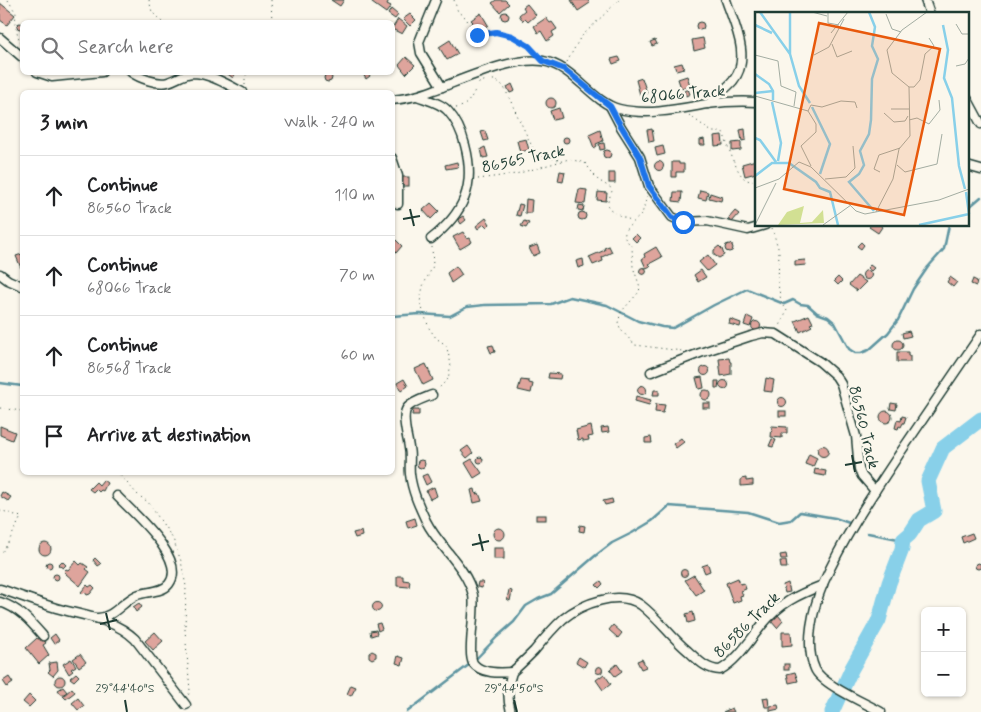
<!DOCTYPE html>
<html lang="en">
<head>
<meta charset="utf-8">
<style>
  :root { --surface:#fff; --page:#f2f2f2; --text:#202124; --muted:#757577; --line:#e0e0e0 }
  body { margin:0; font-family:Mynerve,sans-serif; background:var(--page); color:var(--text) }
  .controls { position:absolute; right:15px; bottom:15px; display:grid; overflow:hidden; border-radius:8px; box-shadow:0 1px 4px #0004 }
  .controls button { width:45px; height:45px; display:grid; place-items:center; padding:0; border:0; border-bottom:1px solid var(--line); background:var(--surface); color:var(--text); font:25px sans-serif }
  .stop { position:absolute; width:15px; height:15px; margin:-11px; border:4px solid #1a73e8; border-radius:50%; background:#fff }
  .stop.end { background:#1a73e8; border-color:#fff; box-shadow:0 1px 5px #0008 }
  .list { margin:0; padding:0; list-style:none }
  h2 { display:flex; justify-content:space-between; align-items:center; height:65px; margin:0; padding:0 20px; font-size:21px }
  h2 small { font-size:16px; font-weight:400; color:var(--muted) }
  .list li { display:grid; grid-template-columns:32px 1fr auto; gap:15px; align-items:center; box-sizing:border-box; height:80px; padding:0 20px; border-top:1px solid var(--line) }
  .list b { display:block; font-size:19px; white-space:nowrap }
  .list p { margin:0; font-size:16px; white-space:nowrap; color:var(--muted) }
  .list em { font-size:16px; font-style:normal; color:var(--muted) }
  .icon { flex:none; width:28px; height:28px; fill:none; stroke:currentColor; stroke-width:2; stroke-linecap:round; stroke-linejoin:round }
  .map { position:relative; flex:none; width:981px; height:712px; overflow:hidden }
  .search { position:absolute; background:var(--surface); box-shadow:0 1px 4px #0004; left:20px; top:20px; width:375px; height:55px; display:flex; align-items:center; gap:12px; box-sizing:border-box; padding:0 18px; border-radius:8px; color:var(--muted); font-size:19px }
  .panel { position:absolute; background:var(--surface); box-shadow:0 1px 4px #0004; left:20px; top:90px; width:375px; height:385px; border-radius:8px }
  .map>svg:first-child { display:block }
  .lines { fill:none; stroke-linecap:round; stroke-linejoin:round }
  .stream { stroke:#5e95a1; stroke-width:2.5 }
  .river { stroke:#88d0e9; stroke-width:15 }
  .building { fill:#dea49c; stroke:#1f3d34 }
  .street-casing { stroke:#1f3d34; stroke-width:11 }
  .path { stroke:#1f3d34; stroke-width:1; stroke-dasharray:1 4; stroke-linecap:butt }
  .street { stroke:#fbf7ec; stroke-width:8 }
  .route { stroke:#1a73e8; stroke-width:6 }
  .ticks { fill:none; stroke:#1f3d34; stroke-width:2 }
  .labels { text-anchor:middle; stroke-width:5; stroke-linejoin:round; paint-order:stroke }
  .street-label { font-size:16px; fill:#1f3d34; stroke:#fbf7ec }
  .inset-river { fill:none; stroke:#88d0e9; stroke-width:2.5 }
  .inset-road { fill:none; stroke:#a3ada2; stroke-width:1 }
  .view { fill:#e8590c; fill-opacity:0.15; stroke:#e8590c; stroke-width:2.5 }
  .inset-edge { fill:none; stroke:#1f3d34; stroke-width:2.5 }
  .ticks-label { font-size:12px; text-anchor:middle; fill:#1f3d34; stroke:#fbf7ec; stroke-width:5; stroke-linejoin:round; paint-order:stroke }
</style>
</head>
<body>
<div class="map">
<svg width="981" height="712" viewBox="0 0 981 712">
  <rect width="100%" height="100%" fill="#fbf7ec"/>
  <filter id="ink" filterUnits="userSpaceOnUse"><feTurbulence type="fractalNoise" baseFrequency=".02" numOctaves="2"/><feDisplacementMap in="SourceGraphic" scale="10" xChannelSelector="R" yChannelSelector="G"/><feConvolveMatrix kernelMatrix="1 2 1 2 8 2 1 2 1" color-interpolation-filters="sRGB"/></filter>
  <g filter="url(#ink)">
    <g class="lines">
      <g class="stream">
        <path d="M967,209l14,-12"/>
        <path d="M392,316l28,-2 30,2 17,-9 17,-2 67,-1 19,-7 37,8 31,16 24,6 11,1 41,-23 33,-16 37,15 9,-4 7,4 8,1 9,8 11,4 7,6 14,26 6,4h6l8,-3 19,-17 10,-13 15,-31 15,-22 16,-18 5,-24"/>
        <path d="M0,383l22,3"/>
        <path d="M868,533l35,7"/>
        <path d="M407,712l67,-51 23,-24 17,-15 12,-16 12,-7 13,-5 44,-38 17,-13 20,-10 20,-12 17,-15 79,6 31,10 12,-2 9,-8 35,6 17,6"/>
      </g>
      <path class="river" d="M832,712l20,-44 27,-48 10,-37 13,-34 1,-9 7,-6 9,-14 15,-9 -6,-30 15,-33 38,-29"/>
    </g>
    <g class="building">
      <path d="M331,0h13l-4,6z"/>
      <path d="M374,0h15l-2,4 4,2 -5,7 -14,-10z"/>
      <path d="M496,0h9l4,4 -9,8 -8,-9z"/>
      <path d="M571,0h16l3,3 -12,8z"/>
      <path d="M0,3l15,12 -8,10 -7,-5z"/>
      <path d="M527,4l9,11 -8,7 -3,-3 -2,2 -4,-6 6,-5 -2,-3z"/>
      <path d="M391,9l7,6 -3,4 -7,-5z"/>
      <circle cx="505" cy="16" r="4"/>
      <path d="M481,13l7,12 -10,7 -6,-9 1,-1 -2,-2z"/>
      <path d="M410,14l6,6 -6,6 -7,-7z"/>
      <path d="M546,18l4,5 2,-1 5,7 -5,3 2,4 -7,5 -6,-10 -3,2 -4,-7z"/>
      <path d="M398,19l9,7 -5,8 -10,-5z"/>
      <circle cx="700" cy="26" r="4"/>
      <circle cx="20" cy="26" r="3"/>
      <path d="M703,38l2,10 -11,3 -2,-11z"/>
      <path d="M450,40l8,14 -11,6 -8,-13z"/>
      <path d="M655,40l2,4 -5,2 -2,-4z"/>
      <path d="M406,57l9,8 -9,9 -7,-9z"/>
      <path d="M619,57l2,4 -8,3 -2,-5z"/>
      <path d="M682,63l2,5 -8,2 -2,-5z"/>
      <path d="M225,72h11l-3,6z"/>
      <path d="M366,72h2l2,4 -4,3 -3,-5z"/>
      <circle cx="328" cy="78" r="4"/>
      <path d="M687,76l3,9 -9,3 -3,-9z"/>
      <path d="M642,78l5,15 -7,2 -4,-15z"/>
      <path d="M512,84l3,7 -5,2 -3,-6z"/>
      <path d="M688,89l2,5 -4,2 -2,-5z"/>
      <circle cx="551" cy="103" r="5"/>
      <path d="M559,108l3,10 -9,2 -3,-9z"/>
      <path d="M652,129l2,12 -5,1 -2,-12z"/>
      <path d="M745,129l1,11 -4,1 -2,-11z"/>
      <path d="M600,130l3,11 -7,3 1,2 -3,2 -5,-13z"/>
      <path d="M485,131l3,9 -4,1 -3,-9z"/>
      <path d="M722,135l1,10 -8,1 -1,-10z"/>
      <circle cx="566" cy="140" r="3"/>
      <path d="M526,139l3,11 -9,2 -3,-11z"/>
      <path d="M704,139l1,6h-5v-5z"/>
      <path d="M741,142v8l-9,1v-8z"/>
      <path d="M604,143l1,6 -5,1 -1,-6z"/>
      <path d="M663,146l2,8 -8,2 -2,-8z"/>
      <path d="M485,147l3,10 -5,1 -2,-9z"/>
      <circle cx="607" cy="154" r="4"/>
      <path d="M756,160v13l-11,3 -3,-12z"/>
      <circle cx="659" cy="166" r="4.5"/>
      <path d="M457,162l1,5 -12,2 -1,-4z"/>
      <path d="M672,162h7v2h5v8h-8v5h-4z"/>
      <path d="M560,171l5,1 -2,10 -5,-1z"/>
      <rect x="609" y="173" width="6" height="10"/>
      <rect x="401" y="177" width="8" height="9"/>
      <path d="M579,189l8,1 -2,14 -9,-1z"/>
      <path d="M700,190l8,2 -2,8 -8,-2z"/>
      <path d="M598,192l9,1 -1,8 -9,-1z"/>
      <path d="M674,192h8l-1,10 -8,-1z"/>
      <path d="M710,193l12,4 -1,4 -12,-3z"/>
      <path d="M526,199l6,1 -1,13h-6z"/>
      <path d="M431,203l8,8 -8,8 -8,-9z"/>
      <path d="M519,204l4,1 -3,11 -4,-1z"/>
      <path d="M579,205l5,1 -1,5 -5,-1z"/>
      <path d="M735,211l4,3 -7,8 -4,-3z"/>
      <circle cx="582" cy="216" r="4"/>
      <path d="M463,216l3,4 -5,4 -3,-5z"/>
      <path d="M486,218l4,6 -3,3 -3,-3 -6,5 -2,-3z"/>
      <path d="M524,221l5,2 -3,5 -5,-2z"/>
      <path d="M871,225h10l1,2 -4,6 -9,-6z"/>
      <path d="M463,232l4,7 3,-1 2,4 -12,7 -7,-12z"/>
      <path d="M636,234l4,4 -4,4 -4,-4z"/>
      <path d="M396,240l6,6 -6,7 -4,-4v-5z"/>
      <path d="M861,242l3,3 -3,4 -4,-3z"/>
      <circle cx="729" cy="248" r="4"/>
      <path d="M537,245l3,8 -7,3 -4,-8z"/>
      <path d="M609,246l3,6 -10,5 1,4 -10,4 -4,-8 16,-7 -1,-2z"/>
      <path d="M719,246l3,3 2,6 -5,3 -5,-3v-5z"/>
      <path d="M656,247l6,10 -13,7 2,2 -5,2 -4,-9 3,-2 -1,-3z"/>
      <path d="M22,254v13l-1,1 -5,-12z"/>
      <path d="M708,255l7,10 -8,6 -8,-9z"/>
      <path d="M583,259l1,7 -6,2 -2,-7z"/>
      <path d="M805,260l1,5 -11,1v-5z"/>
      <path d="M870,265l4,3 -3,3 -4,-3z"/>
      <path d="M456,266l6,9 -11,8 -4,-10z"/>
      <circle cx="643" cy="271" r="3.5"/>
      <path d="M701,270l5,7 -8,5 -4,-7z"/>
      <circle cx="867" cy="275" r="4.5"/>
      <path d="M857,276l9,6 -9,9 -8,-6z"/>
      <path d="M838,277l4,4 -4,4 -4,-4z"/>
      <path d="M950,277l7,5 -4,5 -6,-5z"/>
      <path d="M973,279l4,2 -1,5 -5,-2z"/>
      <path d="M809,315l4,8 -3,1 2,2 -12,6 -5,-11z"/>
      <path d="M747,316l6,3 -3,8 -6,-2z"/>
      <path d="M730,319l11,4 -1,4 -11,-3z"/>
      <circle cx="756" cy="326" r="4.5"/>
      <path d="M909,331l2,5 -8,2 -1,-5z"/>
      <circle cx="898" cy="345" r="5"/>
      <path d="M493,345l2,7 -4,1 -3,-7z"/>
      <path d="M897,352h11v4h2v6h-13z"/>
      <path d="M729,358l1,4h1v12l-10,2 -2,-17z"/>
      <path d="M426,364l7,16 -10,5 -8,-16z"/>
      <circle cx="705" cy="371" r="4.5"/>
      <path d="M549,373l12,1 -1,5 -12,-1z"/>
      <path d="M702,377l2,11 -5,1 -3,-11z"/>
      <path d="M766,378l8,2 -2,12 -8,-1z"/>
      <path d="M404,379l4,7 -7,5 -4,-8z"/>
      <path d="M521,380l8,1v2l4,1 -2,9 -13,-3z"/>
      <circle cx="724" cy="385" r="4.5"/>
      <path d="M715,381h4l-1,7h-3z"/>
      <circle cx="642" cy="390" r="4.5"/>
      <path d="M654,390h5v5h-6z"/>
      <circle cx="706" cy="395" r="5"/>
      <path d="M636,396l15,4 -2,5 -14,-4z"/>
      <circle cx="782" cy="402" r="4.5"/>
      <rect x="703" y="403" width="7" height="5"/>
      <path d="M891,403l6,1 -1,6 -6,-1z"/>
      <path d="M656,404l9,1 -2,8 -8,-1z"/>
      <path d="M413,410h6v5h-7z"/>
      <circle cx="886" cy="417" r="6"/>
      <rect x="779" y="411" width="7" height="5"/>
      <path d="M902,416l4,1 -2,6h-1l-2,4 -2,-1 -1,3 -3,-1 2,-8 4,1z"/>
      <path d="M0,426l15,6 -3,8 -12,-5z"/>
      <path d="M591,426l2,10 -5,1 1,3 -6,1v-2l-5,1 -2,-10z"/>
      <path d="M772,426l15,1v6h-5v5l-11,-1z"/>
      <path d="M608,427l1,5 -7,1 -1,-5z"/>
      <path d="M651,437l1,6h-7v-5z"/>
      <path d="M681,438l3,4 -8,6 -3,-4z"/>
      <path d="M772,439l4,1 -3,7 -4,-1z"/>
      <circle cx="823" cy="451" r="5.5"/>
      <path d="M468,446l5,7 -6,5 -6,-7z"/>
      <path d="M809,454l8,4 -4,9 -8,-3z"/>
      <circle cx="480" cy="460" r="3"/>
      <path d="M472,459l10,14 -8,5 -9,-15z"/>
      <circle cx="421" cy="464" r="4"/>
      <path d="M815,469l11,2 -1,5 -11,-2z"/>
      <path d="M427,474l4,8 -5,3 -4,-9z"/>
      <path d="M746,478v3l7,-1v5l-12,1v-7z"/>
      <path d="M103,480l4,3 -4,8 -2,-1 -2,2 -3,-3 -3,3 -4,-3 7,-7 3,3z"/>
      <path d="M434,487l3,9 -7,3 -4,-8z"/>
      <path d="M475,489l1,5 3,-1 3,8 -8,2 -3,-13z"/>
      <path d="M2,492l9,5 -3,4 -8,-5z"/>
      <path d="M612,499l1,4 -8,2 -2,-4z"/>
      <rect x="536" y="515" width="10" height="5"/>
      <path d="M415,518l2,7 -9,3 -2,-7z"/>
      <path d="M580,525l5,1 -1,6 -5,-1z"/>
      <circle cx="499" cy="534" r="6"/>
      <path d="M361,531l1,5 -7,2 -2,-5z"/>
      <path d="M972,533l2,5 -11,5 -2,-6z"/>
      <circle cx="45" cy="549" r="6"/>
      <rect x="494" y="548" width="10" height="11"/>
      <path d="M786,554l1,5h-6l-1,-4z"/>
      <path d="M95,558l6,6 -3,2 -5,-6z"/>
      <path d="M62,561l4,4 -3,3 -5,-3z"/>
      <path d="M76,561l4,4 2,-2 6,4 -2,2 4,3 -10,14 -14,-12v-1l-2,-2 2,-2 2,1z"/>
      <path d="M780,561h6l1,7h-6z"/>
      <circle cx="49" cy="565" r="3"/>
      <circle cx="978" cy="566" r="3"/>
      <path d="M708,564l2,7 -5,2 -3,-7z"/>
      <circle cx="684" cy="573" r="3.5"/>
      <circle cx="56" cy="577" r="3"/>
      <path d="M694,575l10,15 -8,5 -11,-15z"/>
      <path d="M397,576h6v4l7,1 -1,6 -12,-1z"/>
      <path d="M738,578l2,6 4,-1 2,6 -5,2 2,4 -3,1 1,4 -8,3 -7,-20z"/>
      <path d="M601,581l2,3 -4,4 -3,-3z"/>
      <path d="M478,582h5l-1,6 -5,-1z"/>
      <path d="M788,583l2,9 -5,1 -2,-8z"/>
      <path d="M87,585l2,2 3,-2 3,3 -5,6 -3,1 -2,-3 -2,2 -2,-2z"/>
      <path d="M509,590l3,1 -2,10 -3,-2z"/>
      <circle cx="377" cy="607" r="4.5"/>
      <path d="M139,603l3,4 -6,5 -3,-5z"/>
      <path d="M693,612l2,9 -7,2 -2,-9z"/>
      <path d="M778,615l5,6 -6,7 -6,-7z"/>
      <path d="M380,623l2,6 -4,2 -2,-7z"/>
      <path d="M613,625l9,8 -4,5 -9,-8z"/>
      <path d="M376,630l1,4 -6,2 -1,-5z"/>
      <path d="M155,632l8,9 -10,9 -8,-9z"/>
      <path d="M782,632h9l1,13 -10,1z"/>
      <path d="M55,634l4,6 -5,4 -4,-6z"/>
      <path d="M41,637l5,6 -3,2 6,10 -10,9 -13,-16 11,-10 2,1z"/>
      <path d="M372,651l4,2v4l-4,2 -3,-2v-4z"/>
      <path d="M80,654l6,8 -7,5 -6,-8z"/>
      <path d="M398,656l6,2 -2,7 -6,-2z"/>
      <path d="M579,657l8,5 -3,5 -8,-5z"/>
      <path d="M71,659l5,7 -5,3 2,2 -4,3 -6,-10z"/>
      <path d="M642,659l4,8 -5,2 -4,-8z"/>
      <path d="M57,662l1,8 -5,6 -5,-4 2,-2 -1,-7z"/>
      <path d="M617,664l5,7 -7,5 -5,-6z"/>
      <rect x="784" y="664" width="5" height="6"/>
      <circle cx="599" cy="670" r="3.5"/>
      <path d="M795,672l3,9 -9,2 -2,-9z"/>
      <path d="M76,673l3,3 -5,5 -4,-3z"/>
      <path d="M604,674l7,10 -8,6 -7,-10z"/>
      <circle cx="60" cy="681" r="5"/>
      <path d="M9,677l4,6 -6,4 -4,-6z"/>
      <path d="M351,685l5,2 -5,9 -4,-2z"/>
      <path d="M63,687l4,5 -5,3 -4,-5z"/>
      <path d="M72,688l3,4 -9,7 -3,-3z"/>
      <path d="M29,695l6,6 -6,6 -6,-5z"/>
      <path d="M768,697l1,10h-4l-2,-9z"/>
      <path d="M78,698l6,8 -6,4 -6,-7z"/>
      <path d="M778,705l1,4 -9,2v-5z"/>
      <path d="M732,708l2,4h-11z"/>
    </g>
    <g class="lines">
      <defs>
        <g id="street">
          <path d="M436,0l-17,42 2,11 21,34"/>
          <path d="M925,0l5,14"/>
          <path d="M0,38l22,19"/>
          <path d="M37,72l15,5 50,-5"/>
          <path d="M131,72c8,6 27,13 37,10 10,-3 16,-9 26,-9 16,1 35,12 48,19"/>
          <path d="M417,96c10,4 24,7 31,15 8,9 14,22 17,34 11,41 -1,68 -34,94"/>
          <path d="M967,98l14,26"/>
          <path d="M392,100c9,-1 18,-2 27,-5 34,-10 89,-39 124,-34 31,5 48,41 76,48 29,7 60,0 88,-5 16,-2 33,-3 49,-2"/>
          <path d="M708,104c8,-8 18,-15 25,-23 19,-23 1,-57 -7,-81"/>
          <path d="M610,106l11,21 19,30 9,29 23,31 11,5 24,-1 41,9 17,-5"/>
          <path d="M392,158l6,18v28"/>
          <path d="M967,166l14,4"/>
          <path d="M0,274l8,6 14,6"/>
          <path d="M651,372l49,-19 51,-17 12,-3 13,1 44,28 16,14 5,8 15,52 3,33 3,7 13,15"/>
          <path d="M432,395c-7,3 -18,6 -24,12 -8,8 0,31 1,41 2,8 0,17 1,26 2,17 9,32 16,47 13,26 40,45 47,74 3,16 -6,58 0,68 8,11 27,10 39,9"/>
          <path d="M0,589c18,6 37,13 56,19 27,8 57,10 79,31l51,66"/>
          <path d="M0,602c19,6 30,19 43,34"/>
          <path d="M98,618c16,-1 24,-16 39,-23 10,-4 25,-2 32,-11 19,-25 -37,-72 -52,-88"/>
          <path d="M511,712c-4,-14 -4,-26 1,-40 8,-7 15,-14 22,-21 9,-11 18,-22 29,-32 18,-15 56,-30 78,-14 17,13 30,32 47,46 9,8 18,19 32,19 17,-9 30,-30 42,-45 18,-22 35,-30 61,-40"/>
          <path d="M881,712c-16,-9 -60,-28 -66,-43 -11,-24 -2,-61 8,-85 20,-46 49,-89 77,-131 27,-40 54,-80 81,-119"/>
        </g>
      </defs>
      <use href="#street" class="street-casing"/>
      <g class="path">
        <path d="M8,0l8,13 -1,12 6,21"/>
        <path d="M149,0l3,12 10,10"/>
        <path d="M271,0l1,22"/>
        <path d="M454,0l4,12 7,5 12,18c24,-3 41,-1 58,17"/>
        <path d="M567,62l13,-24 39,-38"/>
        <path d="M245,85v-8l3,-5"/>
        <path d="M456,108c14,-2 16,-14 23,-25 10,-5 17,-5 25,4l32,68 23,5"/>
        <path d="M689,115l23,17h11c4,11 13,40 21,46 3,3 8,3 12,4"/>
        <path d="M478,179l38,-5 53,-15 16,4 13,17 13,8 1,3 -5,13c4,10 16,12 25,17"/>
        <path d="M647,196l-5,18 -16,15 -2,8 8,10 1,20 7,20 -1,5 -18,20 -3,11 3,7 14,15 47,6"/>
        <path d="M772,228l7,23 -1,33 3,17 6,10 -7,15"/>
        <path d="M432,247l1,19 -10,20 -3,16 9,26 7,10 10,7 5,19 -3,15 -10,10"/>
        <path d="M0,408l22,3"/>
        <path d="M117,472l21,23 10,7 25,37 8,22 5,25 -1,44 5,61 -2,5"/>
        <path d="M0,510l21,7c-4,8 -16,34 -21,37"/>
      </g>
      <use href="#street" class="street"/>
    </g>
  </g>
  <g class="lines" filter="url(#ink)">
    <path class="route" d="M477,35l19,-3 16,4 17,10 14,15 21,8 46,37 8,15 22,36 9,29 23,31 11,5"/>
  </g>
  <path class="ticks" d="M410,209l4,17M403,219l17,-3M852,455l3,17M845,465l17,-3M479,534l4,17M472,545l17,-4M106,613l4,17M100,624l17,-4M125,700l2,12M514,700l3,12"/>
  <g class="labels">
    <g class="street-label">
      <text transform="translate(683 93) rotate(-5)" y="6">68066 Track</text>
      <text transform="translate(523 158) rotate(-12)" y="6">86565 Track</text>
      <text transform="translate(865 427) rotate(76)" y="6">86560 Track</text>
      <text transform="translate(746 624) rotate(-45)" y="6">86586 Track</text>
    </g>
  </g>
  <g transform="translate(755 12)">
    <rect width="214" height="214" fill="#fbf7ec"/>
    <path d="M49,194l-4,17 12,-1 11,-12 1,13 -46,2 9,-13z" fill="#d2e093"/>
    <path class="inset-river" d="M5,0l30,42 9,32 11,17M114,0l6,15 -3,19 6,13 -6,20 -1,41 -2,14 -9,17 4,14 -5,9 -10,8 25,29M0,13l17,8M188,13l5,25 -4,28 8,20 7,68 6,23M35,42v-42M0,62l14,10 4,7v9M0,81l18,-2M17,90l9,41 -3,18M57,95l18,37 -10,30M0,126l5,2 16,22M0,164l17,-13h17l27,19 4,6 10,4 8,33M211,180l3,22M164,213l50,-11"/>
    <path class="inset-road" d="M57,0l15,4M73,0v11l11,2M131,2l6,15 9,3M201,12l6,10h7M76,21l17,-21M77,32l5,13 15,-6M0,43l23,6 3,25 15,6 -2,14M59,43l15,-8 15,-28M201,54l9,-2 4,-6M154,75h5l6,-7 5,-26 9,-8 -5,-8M0,84l53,15 8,13v8l-15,14 10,20M136,97h18M53,99l3,-6 11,2 19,-6 14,1 2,6M129,101l10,9 11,-1 3,-5M154,108l8,-2 12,6 11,-14 -1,-10M142,153l8,7 32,-8 5,-30M125,160l-6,-3 5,-14 21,-7M70,167l21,-2 9,-9 -2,-22M0,176l24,-9 20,-17 12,5 45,44 9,3 74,-14 30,-11M121,200l17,-33 6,-30 11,-13 -1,-49 -17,-14 -5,-23 15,-20 25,-18M0,213l21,-42M68,213l28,-20"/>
    <path class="view" d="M64,11l121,26 -36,166 -120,-26z"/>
    <rect width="214" height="214" class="inset-edge"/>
  </g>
  <g class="ticks-label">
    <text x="125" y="692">29°44'40"S</text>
    <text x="514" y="692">29°44'50"S</text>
  </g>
</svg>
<div class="controls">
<button>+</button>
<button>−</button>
</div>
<div class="stop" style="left:683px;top:222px"></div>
<div class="stop end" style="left:477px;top:35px"></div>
<div class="search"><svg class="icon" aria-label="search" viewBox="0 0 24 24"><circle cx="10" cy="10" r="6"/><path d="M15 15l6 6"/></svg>Search here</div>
<section class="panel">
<h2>3 min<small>Walk · 240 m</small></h2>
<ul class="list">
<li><svg class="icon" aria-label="ahead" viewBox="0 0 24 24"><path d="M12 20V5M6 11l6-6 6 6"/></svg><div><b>Continue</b><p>86560 Track</p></div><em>110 m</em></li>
<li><svg class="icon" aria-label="ahead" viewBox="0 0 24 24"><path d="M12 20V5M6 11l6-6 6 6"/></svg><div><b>Continue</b><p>68066 Track</p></div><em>70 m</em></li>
<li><svg class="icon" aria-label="ahead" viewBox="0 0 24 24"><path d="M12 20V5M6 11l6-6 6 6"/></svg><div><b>Continue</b><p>86568 Track</p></div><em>60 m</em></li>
<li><svg class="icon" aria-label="arrive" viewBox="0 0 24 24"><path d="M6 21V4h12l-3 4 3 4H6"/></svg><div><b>Arrive at destination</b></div></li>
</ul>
</section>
</div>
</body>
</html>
